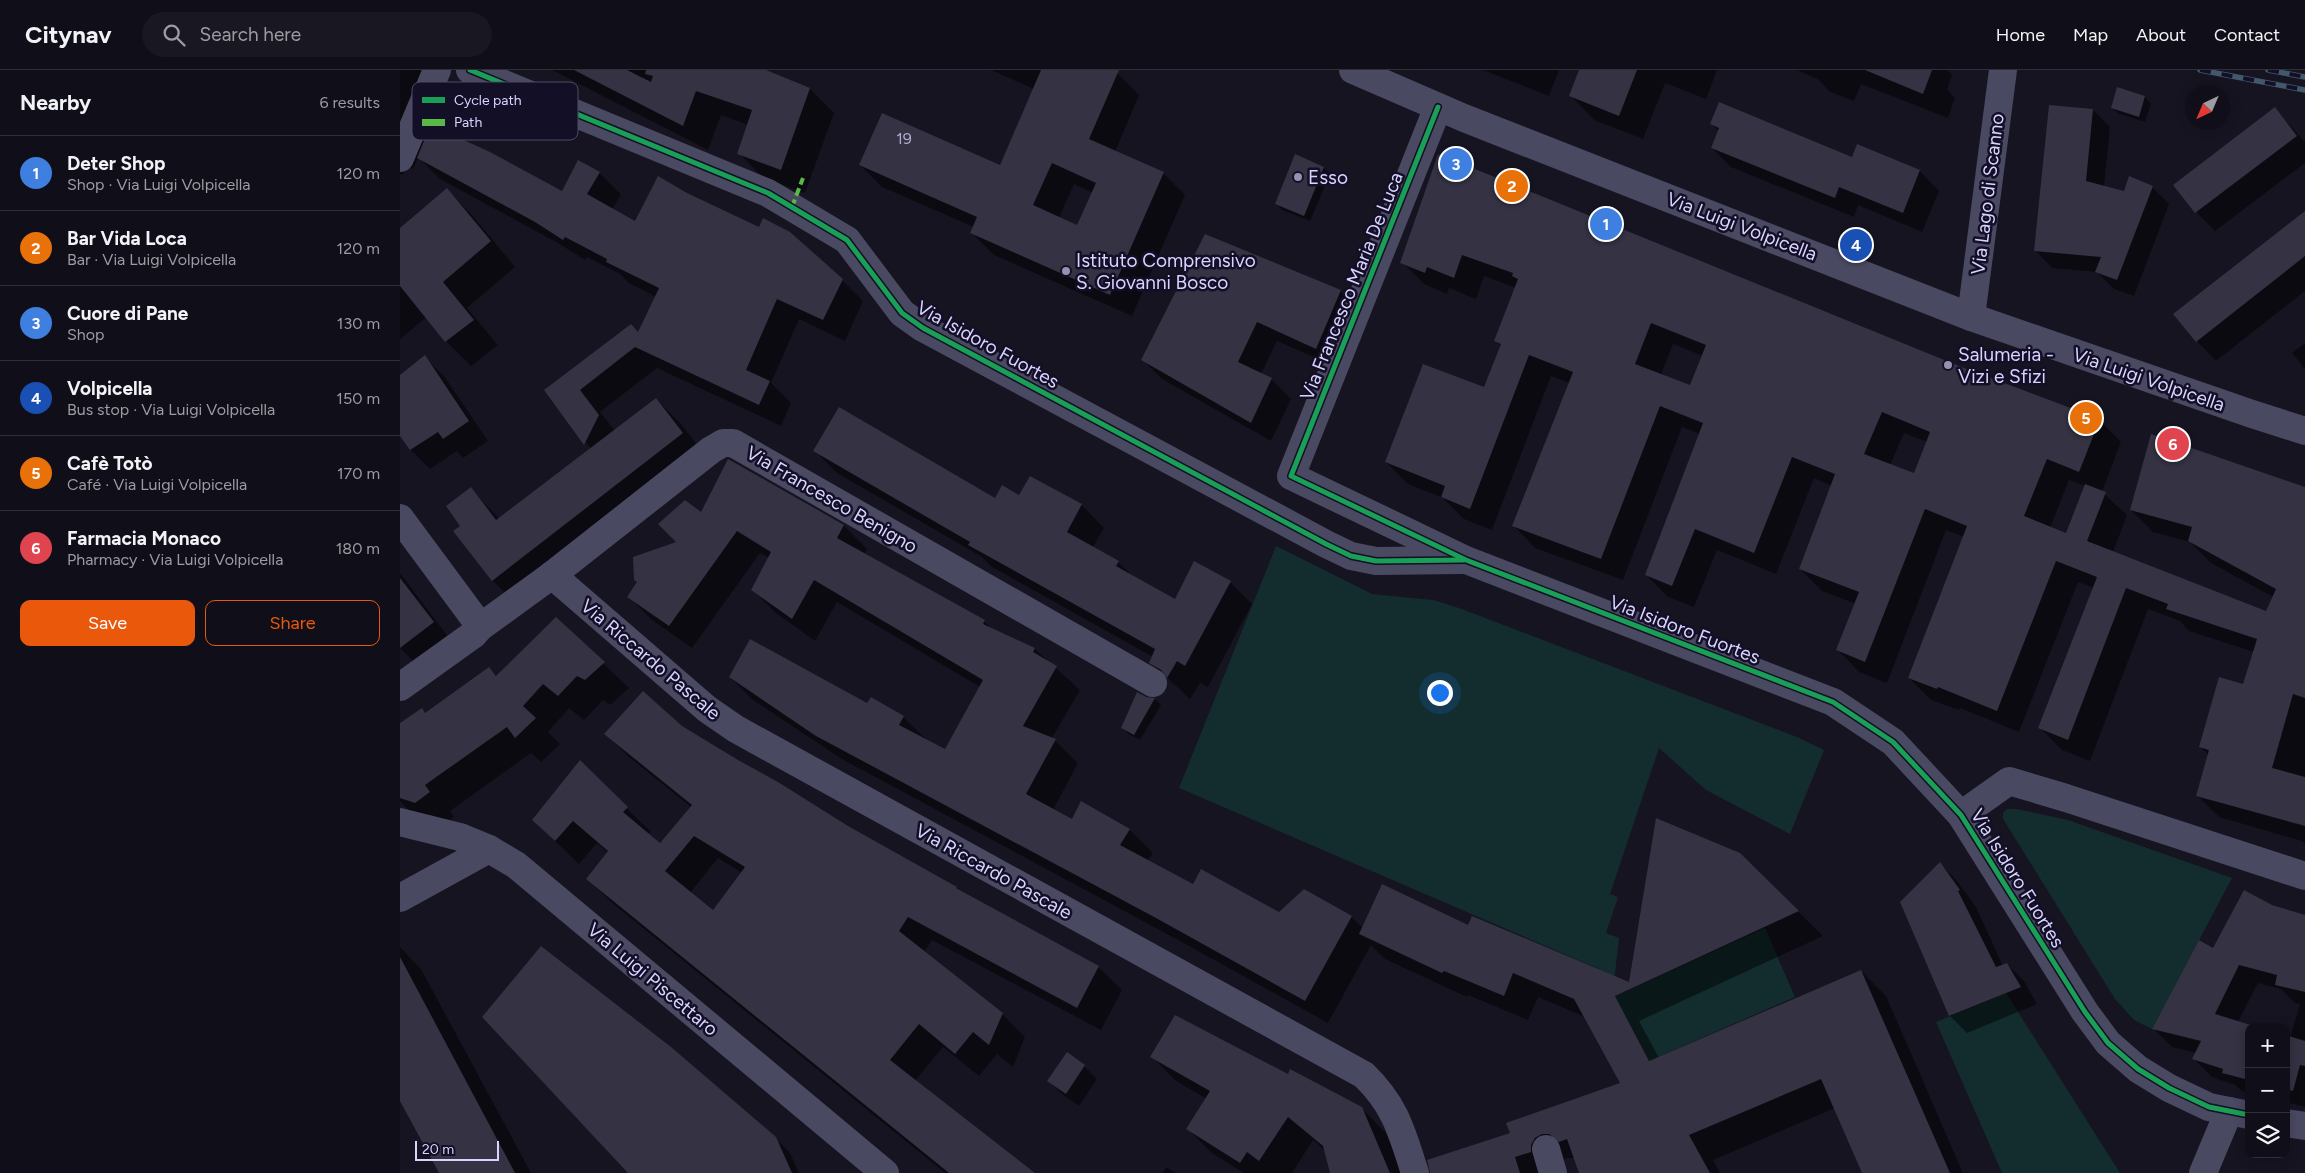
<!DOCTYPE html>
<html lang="en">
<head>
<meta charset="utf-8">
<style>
  :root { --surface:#100f19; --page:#191822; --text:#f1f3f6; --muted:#9c9ca2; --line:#302f38; --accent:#ea580c }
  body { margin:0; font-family:Figtree,sans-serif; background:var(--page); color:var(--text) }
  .controls { position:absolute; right:15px; bottom:15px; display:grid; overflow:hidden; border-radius:10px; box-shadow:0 2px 12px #0003 }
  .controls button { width:45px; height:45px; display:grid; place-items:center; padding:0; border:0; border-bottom:1px solid var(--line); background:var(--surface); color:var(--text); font:25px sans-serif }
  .compass { position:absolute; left:1785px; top:15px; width:45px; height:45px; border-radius:50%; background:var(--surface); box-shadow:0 2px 12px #0003; rotate:224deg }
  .scale { position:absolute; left:15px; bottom:12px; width:84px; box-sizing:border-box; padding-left:5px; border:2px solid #d9d4ff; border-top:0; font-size:14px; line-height:18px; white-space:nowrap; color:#d9d4ff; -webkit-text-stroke:4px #130f26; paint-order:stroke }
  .you { position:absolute; left:1039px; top:622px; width:18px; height:18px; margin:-12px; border:4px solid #fff; border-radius:50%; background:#1a73e8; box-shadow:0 0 0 8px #1a73e833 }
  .badge { display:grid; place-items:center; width:32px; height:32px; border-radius:50%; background:var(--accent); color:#fff; font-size:16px; font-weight:700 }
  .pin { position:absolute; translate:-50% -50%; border:2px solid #fff; box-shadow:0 1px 5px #0006 }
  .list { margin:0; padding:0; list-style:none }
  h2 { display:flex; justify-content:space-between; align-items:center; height:65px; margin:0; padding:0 20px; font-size:21px }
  h2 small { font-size:16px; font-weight:400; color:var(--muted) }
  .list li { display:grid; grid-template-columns:32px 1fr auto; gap:15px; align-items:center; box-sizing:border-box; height:75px; padding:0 20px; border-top:1px solid var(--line) }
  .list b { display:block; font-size:19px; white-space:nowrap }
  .list p { margin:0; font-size:16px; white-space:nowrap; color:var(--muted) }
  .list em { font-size:16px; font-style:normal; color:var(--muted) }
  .actions { display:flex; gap:10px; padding:15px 20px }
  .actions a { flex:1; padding:11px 0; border:1px solid var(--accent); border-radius:10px; text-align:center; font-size:18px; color:var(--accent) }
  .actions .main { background:var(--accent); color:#fff }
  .icon { flex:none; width:28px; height:28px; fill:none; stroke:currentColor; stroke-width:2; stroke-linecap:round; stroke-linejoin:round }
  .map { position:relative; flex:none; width:1905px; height:1103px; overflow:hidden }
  header { display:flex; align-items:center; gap:30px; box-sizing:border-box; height:70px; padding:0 25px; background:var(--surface); border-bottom:1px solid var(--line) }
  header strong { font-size:24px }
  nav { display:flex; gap:28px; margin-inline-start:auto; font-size:18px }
  .search { width:350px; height:45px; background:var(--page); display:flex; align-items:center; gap:12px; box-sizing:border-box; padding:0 18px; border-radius:28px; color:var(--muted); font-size:19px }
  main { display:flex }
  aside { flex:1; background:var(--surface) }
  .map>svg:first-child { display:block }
  .green { fill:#132c2d }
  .shadow { fill:#0007; fill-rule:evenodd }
  .building { fill:#343243; fill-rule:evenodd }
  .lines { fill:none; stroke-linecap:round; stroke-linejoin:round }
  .minor { stroke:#4a4962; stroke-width:28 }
  .rail-casing { stroke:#43596b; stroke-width:5.5 }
  .rail { stroke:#130f26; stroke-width:4; stroke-dasharray:11; stroke-linecap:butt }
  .quiet { stroke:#58b947; stroke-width:4; stroke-dasharray:8 4; stroke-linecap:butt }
  .cycleway-casing { stroke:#130f26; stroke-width:8 }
  .cycleway { stroke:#1a9f57; stroke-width:5 }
  .poi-dot { fill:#9591b1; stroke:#130f26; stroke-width:2 }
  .labels { text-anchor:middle; stroke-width:5; stroke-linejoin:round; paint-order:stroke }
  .number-label { font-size:16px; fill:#b0acd0 }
  .poi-label { font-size:19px; fill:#d9d4ff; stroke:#130f26; text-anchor:start }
  .street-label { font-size:19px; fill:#d9d4ff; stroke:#130f26 }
  .key { fill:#130f26; stroke:#4e4a67; stroke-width:1 }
  .key-label { font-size:14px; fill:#d9d4ff }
</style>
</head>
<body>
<header>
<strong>Citynav</strong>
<div class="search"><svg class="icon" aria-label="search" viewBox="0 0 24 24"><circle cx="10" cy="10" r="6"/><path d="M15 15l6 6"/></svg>Search here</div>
<nav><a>Home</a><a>Map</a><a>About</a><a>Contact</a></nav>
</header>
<main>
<aside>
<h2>Nearby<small>6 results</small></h2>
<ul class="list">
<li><span class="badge" style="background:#3f7fe0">1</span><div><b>Deter Shop</b><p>Shop · Via Luigi Volpicella</p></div><em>120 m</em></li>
<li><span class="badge" style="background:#e8710a">2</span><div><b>Bar Vida Loca</b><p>Bar · Via Luigi Volpicella</p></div><em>120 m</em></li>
<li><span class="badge" style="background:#3f7fe0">3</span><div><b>Cuore di Pane</b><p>Shop</p></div><em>130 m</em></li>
<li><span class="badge" style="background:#1a4fb4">4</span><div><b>Volpicella</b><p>Bus stop · Via Luigi Volpicella</p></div><em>150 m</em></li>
<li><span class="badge" style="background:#e8710a">5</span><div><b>Cafè Totò</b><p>Café · Via Luigi Volpicella</p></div><em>170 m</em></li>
<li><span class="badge" style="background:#e0444e">6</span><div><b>Farmacia Monaco</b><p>Pharmacy · Via Luigi Volpicella</p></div><em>180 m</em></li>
</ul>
<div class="actions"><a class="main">Save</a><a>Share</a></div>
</aside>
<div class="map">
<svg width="1905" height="1103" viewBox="0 0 1905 1103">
  <rect width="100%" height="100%" fill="#161421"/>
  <g class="green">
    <path d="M876,476l96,48 61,6 26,8 338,129 27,13 -34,84 -84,-44 -47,-42 -49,146 8,3 -12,36 13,5 -5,44 -5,4 -10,-17 -420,-181z"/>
    <path d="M1607,739h10l51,11 164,58 -80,151 -18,-9 -19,-21 -112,-180v-6z"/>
    <path d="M1365,858l30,69 -146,64 -34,-65z"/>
    <path d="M1606,923l114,180h-118l-66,-151z"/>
  </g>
  <g class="shadow">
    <path d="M0,0h47l-21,68 137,55 36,-20 22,21 -9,16 24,13 206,57 21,21 -18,40 -46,-22 -28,64 20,20 -10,23 -124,-58 -57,44 15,19 41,-32 25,25 27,35 -190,147 -25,-25 -38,-49 7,-6 8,-37 30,30 91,-70 -46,-58 94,-58 17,-36 -27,-14 -9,-9 -33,-17 -2,3 -27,-17 -118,-64 -22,-22 -5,12 -7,-4 -3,10 -3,-1z"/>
    <path d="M152,0h211l47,19 24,24 -29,80 -42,-15 -24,-25 9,-28 -27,-10 -13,35z"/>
    <path d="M591,0h119l7,3 22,22 -24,57 48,21 22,22 -53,121 -138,-61 -22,-22 2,-6 -92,-40 -22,-22 141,1 33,-77zM674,114l19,9 -15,33 -19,-8z"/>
    <path d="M1083,0h76l-10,26z"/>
    <path d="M1180,0h137l-11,29 -41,-16 -22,56 -49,-19 -24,-25z"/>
    <path d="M1397,0h150l5,5 -5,14 8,9 -7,20 -87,-34 -7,17 -24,-9 -11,-12z"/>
    <path d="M1718,19l27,8 6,7 -6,18 -26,-8 -7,-6z"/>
    <path d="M1875,39l30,33v21l-90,68 -19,-19z"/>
    <path d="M1693,40l17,17 -6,60 20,5 28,-5 17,17 -35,92 -20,-7 -17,-17 -45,-4 -17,-18z"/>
    <path d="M1311,54l142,35 5,-13 62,25 19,20 -17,41 -64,-27 -4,12 -123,-50 -19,-19 7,-17z"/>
    <path d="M1039,86l520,211 140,53 22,22 -19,50 25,23 -14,37 153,60 7,-15 -62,-34 -21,-21 -37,-10 -22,-22 174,-18v351l-3,-2 -83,-24 -22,-22 12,-40 -9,-8 44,-62 10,-33 -65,-21 -9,-10 -32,-12 -58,152 -28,-11 -22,-22 54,-140 -16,-6 -59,150 -59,-24 -1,2 -28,-10 -22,-22 55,-141 -18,-7 -59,153 -28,-11 -21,-22 18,-46 -34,-13 -22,-22 32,-83 -18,-8 -38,96 -59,-24 -23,57 -26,-10 -22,-22 54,-141 -18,-7 -59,153 -88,-32 -21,-22 56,-143 -19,-7 -59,154 -28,-11 -21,-21 -35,-14 -22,-22 99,-73 16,-43 -5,-5 20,-53 -32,-12 -8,23 -27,-11 -2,6 -23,-10 -22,-22zM1273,274l30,12 -13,31 -29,-12zM1504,363l23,9 -12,33 -25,-10zM1669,410l16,6 -18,48 -17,-6z"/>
    <path d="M924,98l6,6 -20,47 -28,-11 -6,-7z"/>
    <path d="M47,120l25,25 43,52 -48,41 31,37 -27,21 -25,-25 -19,-24 -27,22v-109z"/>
    <path d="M1905,143v78l-89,70 -19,-20z"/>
    <path d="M940,221l20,19 -24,57 -59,-26 -16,33 11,6 19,19 -20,42 -109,-62 -20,-20z"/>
    <path d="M1905,273v26l-13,-16z"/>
    <path d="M24,287l20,19 44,65 -25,17 -6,-7 -27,18 -19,-19 -11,-16v-57z"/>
    <path d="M415,381l180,48 25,-2 11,-20 51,28 22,23 -11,19 25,15 17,16 41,23 54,-19 22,22 -44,83 -8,-4 -10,16 -39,-36 2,-6 -161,-90 -10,-10 -145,-84z"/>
    <path d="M302,444l142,12 23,23 -3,5 120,67 9,9 42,19 45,41 -28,48 26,25 -25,47 19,10 10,-17 48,27 23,23 -6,8 46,25 86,27 72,4 12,11 106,-1 161,56 110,-129 83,82 -184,85 20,37 202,-87 25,25 77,177h-100l-28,-65 -122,52 7,13h-140l-5,-15h-8l-7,4 -5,11h-109l66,-39 110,-50 -37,-67 -47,-20 -10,23 -60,-25 -1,2 -82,-38 -14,-14 -43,78 -148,-82 -340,-183 -87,-58 -23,-23 138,27 35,13 23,22 19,12 35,-64 -143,-85 -22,39 -39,-28 -23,-23 16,-32 -9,-5 -68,95 -40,-28 -23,-23 49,-54z"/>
    <path d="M0,503l52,69 -33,25 -19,-19z"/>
    <path d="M156,548l73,70 -19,17 -7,-5 -19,20 -15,-12 -21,24 12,12 -19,18 -10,-9 -81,58 4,6 -13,10 -22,-6 -19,-20v-76l22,-16 4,5 63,-46 9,9z"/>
    <path d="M745,628l10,1 6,6 -21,35 -12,-6 -6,-6z"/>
    <path d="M282,657l166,100 250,140 24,23 -21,40 -169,-90 -8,12 78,62 23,23 -12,30 -16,-13 -18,22 -36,-29 -28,34 118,92h-88l-334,-271 -23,-23 20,-26 -11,-10 -18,21 -46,-44 47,-58 71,70 -3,2 13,11 30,-38 -62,-50 -23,-23zM318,788l24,15 -29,39 -23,-19z"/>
    <path d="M1540,794l17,17 19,26 27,59 4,-2 17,17 13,23 -70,29 -17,-17 -49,-114z"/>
    <path d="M1871,836l34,10v191l-19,-5v-65l4,1 10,-34 -5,-1 -14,-14 -23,-6 -20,39 11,5v66l-7,-2 -7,-6 -23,-8 -18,-18 3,-6 -25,-6 -19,-19 61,-79z"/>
    <path d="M0,877l21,22 110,204h-91l-40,-75z"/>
    <path d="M752,987l136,19 73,32 25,25 17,40h-71l-7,-22 -12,-11 -21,33h-48l-32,-20 -24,-24 19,-30 -31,-18z"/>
    <path d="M684,996l13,13 -18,27 -17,-12 -13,-13z"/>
    <path d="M375,1068l15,15 9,20h-170z"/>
    <path d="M766,1097l10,6h-13z"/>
  </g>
  <g class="building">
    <path d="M174,0h53l24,12 2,-6 -8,-2 1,-4h120l44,18 -29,82 -44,-16 15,-44 -56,-19 -13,35z"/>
    <path d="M641,0h78l-30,69 75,33 -54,123 -140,-62 7,-16 -118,-52 23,-52 118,52zM652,93l44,20 -19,42 -44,-20z"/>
    <path d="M1179,0h58l-18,46 -50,-20z"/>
    <path d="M1465,0h67l-9,24z"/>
    <path d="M1717,17l28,9 -6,21 -28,-9z"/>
    <path d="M1319,32l133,55 5,-13 63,26 -17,43 -64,-26 -4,11 -124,-50 8,-20 -9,-4z"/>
    <path d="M1649,35l44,4 -7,72 38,10 5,-15 24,10 -36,94 -22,-8 6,-15 -67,-6z"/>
    <path d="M1875,37l22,29 -102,77 -22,-28z"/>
    <path d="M33,62h13l44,20 72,39 16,-31 22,12 -13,22 48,27 23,-45 29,17 72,34 4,-9 27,14 53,47 -20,41 -46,-21 -31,71 24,11 -11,24 -124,-58 -55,43 19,25 -15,30 -40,-55 87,-66 7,8 21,-44 -53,-26 1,-3 -42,-22 -2,3 -28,-18 -118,-64 9,-22z"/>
    <path d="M895,84l29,13 -20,49 -29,-12z"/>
    <path d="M1038,84l521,212 141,53 -21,53 -32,-13 -23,57 42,17 19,-49 21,8 -19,49 179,70 10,-22 -88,-48 4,-14 -62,-17 21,-76 154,53v211l-12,-4 -21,74 33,9v49l-109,-30 13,-46 -10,-3 20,-70 24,7 14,-45 -91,-30 2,-5 -42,-16 -58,152 -30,-12 59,-151 -41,-16 -59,150 -59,-24 -1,2 -29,-11 59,-152 -42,-17 -60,153 -29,-12 23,-58 -60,-23 36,-95 -43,-17 -38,96 -59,-24 -23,57 -27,-11 58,-152 -43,-17 -59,153 -89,-33 61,-154 -44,-17 -59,154 -29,-12 4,-11 -60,-24 38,-98 61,23 17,-43 -7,-3 24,-62 -6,-3 1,-3 -51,-18 -8,23 -27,-11 -2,6 -25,-10zM1251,253l55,22 -16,40 -55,-21zM1482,342l48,20 -16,41 -50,-19z"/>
    <path d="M47,118l44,53 -48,41 31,38 -29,22 -45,-56v-58z"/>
    <path d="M1905,141v45l-109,86 -23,-28z"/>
    <path d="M805,164l136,56 -25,59 -59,-27 -19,40 34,16 -21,45 -110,-63z"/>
    <path d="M25,285l44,66 -26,18 -5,-7 -28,18 -10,-14v-61z"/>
    <path d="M256,328l27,35 -191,148 -39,-50 7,-5 -14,-20 25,-19 25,33z"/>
    <path d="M439,337l156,91 7,-13 17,10 11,-19 52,28 -15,28 52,29 -3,5 59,33 19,-38 37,20 -46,85 -8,-5 -10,17 -6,-8 -12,-7 6,-14 -187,-104 2,-3 -157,-91z"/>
    <path d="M328,389l116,66 -7,13 148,82 -2,4 52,24 -2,4 24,14 -34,60 33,13 -30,55 46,25 9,-18 49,28 -10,16 73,39 8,-15 78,43 25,-23 48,27 -47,85 -149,-83 -340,-182 -87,-59 21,-38 117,64 4,-6 33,19 -5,9 46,24 38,-69 -169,-100 -22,39 -41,-29 20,-38 -34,-21 -68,95 -42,-29 10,-15 -3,-2 -1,-23 43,-15 -18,-18 27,-24 16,12z"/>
    <path d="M0,508l34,44 -34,26z"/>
    <path d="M156,547l49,45 -20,18 -8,-4 -19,20 -15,-12 -20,22 13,12 -21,20 -8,-11 -82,58 5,7 -15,11 -15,-5v-75l22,-15 3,5 64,-46 7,9z"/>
    <path d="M243,621l39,35 56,34 40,22 70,44 109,61 -1,1 143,78 -22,42 -169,-91 -9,14 104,82 -14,32 -16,-13 -18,22 -36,-30 -29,36 145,113h-86l-363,-294 22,-28 -35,-30 -18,20 -23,-21 48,-60 48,47 -5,5 37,31 32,-38 -88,-71zM294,766l51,31 -32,43 -48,-39z"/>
    <path d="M737,622l9,5 9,1 -21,37 -13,-7z"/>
    <path d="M1256,748l84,35 59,58 -184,85 34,65 212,-91 89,203h-88l-41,-94 -132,56 21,38h-131l-12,-34 -8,3 -10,-8h-7l-7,4 -4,7v7l-16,5 5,16h-90l-3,-13 83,-27 -4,-10 114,-40 -46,-84 -61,-26 -9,23 -60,-25 -2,2 -83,-39 23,-50 86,41 4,-9 157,66z"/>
    <path d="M1540,792l20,28 -2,1 38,76 11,-4 14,24 -72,29 -49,-114z"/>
    <path d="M1844,820l28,15 33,10v77l-30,-7 2,-10 -38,-10 -24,49 42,13h-8v53l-27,-7 1,-4 -31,-10 9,-18 -49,-12 47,-89 14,8z"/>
    <path d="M141,876l130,101 105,90 16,36h-164l-146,-156z"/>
    <path d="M0,887l115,216h-76l-39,-72z"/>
    <path d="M775,945l113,59 2,-5 72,38 28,66h-60l-7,-27 -35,-29 -29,44 -12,-9 -7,11 -54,-34 24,-38 -60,-34z"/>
    <path d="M1886,965l19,6v25l-5,-1 -7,26 -7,-2z"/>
    <path d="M667,982l18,13 -19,29 -19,-13z"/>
  </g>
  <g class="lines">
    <g class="minor">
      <path d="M70,0l298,123 79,47 55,73 21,15 403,216 25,12 25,5 86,-1"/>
      <path d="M953,0l111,48 507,199 281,97 53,17"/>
      <path d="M1038,37l-147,369 175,84 367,142 60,40 68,73 124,197 23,31 30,26 31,19 40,19 40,8"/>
      <path d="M0,88l37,-88"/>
      <path d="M1571,247l32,-247"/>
      <path d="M0,448l77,104 2,6 -5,6 -74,53"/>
      <path d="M152,505l155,134 29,20 628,346c32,31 38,58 51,98"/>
      <path d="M79,558l73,-53 159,-125 12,-7h10l420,240"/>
      <path d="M1561,745l48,-34 57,17 239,78"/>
      <path d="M0,752l60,15 29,12 27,16 369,308"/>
      <path d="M0,828l89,-49"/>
      <path d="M1886,1053l19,3"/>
      <path d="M1146,1079l7,24"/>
      <path d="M1803,1103l26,-62"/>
    </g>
    <defs>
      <g id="rail">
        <path d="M1800,0l105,20"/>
        <path d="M1868,0l37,7"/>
      </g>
    </defs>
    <use href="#rail" class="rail-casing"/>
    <use href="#rail" class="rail"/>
    <path class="quiet" d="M392,137l11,-29"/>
    <defs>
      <g id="cycleway">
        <path d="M70,0l298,123 79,47 55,73 21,15 403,216 25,12 25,5 88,-1"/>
        <path d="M1038,37l-147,369 175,84 367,142 60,40 68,73 124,197 23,31 30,26 31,19 40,19 40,8"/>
      </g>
    </defs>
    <use href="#cycleway" class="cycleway-casing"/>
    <use href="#cycleway" class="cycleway"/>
  </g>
  <g class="poi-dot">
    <circle cx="898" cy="107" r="5"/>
    <circle cx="666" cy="201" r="5"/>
    <circle cx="1548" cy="295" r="5"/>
  </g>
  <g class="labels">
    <g class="number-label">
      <text x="504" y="74">19</text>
    </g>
    <g class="poi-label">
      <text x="908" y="114">Esso</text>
      <text x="676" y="197">Istituto Comprensivo<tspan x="676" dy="22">S. Giovanni Bosco</tspan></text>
      <text x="1558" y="291">Salumeria -<tspan x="1558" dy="22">Vizi e Sfizi</tspan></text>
    </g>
    <g class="street-label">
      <text transform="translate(1587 124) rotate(-83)" y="7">Via Lago di Scanno</text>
      <text transform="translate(1342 156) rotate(21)" y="7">Via Luigi Volpicella</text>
      <text transform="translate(951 216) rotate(-68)" y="7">Via Francesco Maria De Luca</text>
      <text transform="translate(588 274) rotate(29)" y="7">Via Isidoro Fuortes</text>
      <text transform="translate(1749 309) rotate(19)" y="7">Via Luigi Volpicella</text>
      <text transform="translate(432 429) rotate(30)" y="7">Via Francesco Benigno</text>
      <text transform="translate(1285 559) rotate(21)" y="7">Via Isidoro Fuortes</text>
      <text transform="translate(251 589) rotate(40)" y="7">Via Riccardo Pascale</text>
      <text transform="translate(594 801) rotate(29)" y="7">Via Riccardo Pascale</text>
      <text transform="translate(1618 808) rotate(58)" y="7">Via Isidoro Fuortes</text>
      <text transform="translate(253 909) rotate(40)" y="7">Via Luigi Piscettaro</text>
    </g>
  </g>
  <rect x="12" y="12" width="166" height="58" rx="8" class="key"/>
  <rect x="22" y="27" width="23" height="6" fill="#1a9f57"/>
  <rect x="22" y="49" width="23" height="7" fill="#58b947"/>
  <g class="key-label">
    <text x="54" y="35">Cycle path</text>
    <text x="54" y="57">Path</text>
  </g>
</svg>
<div class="controls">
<button>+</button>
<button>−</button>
<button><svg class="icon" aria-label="layers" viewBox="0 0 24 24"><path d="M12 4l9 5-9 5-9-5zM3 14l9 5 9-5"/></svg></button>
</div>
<svg class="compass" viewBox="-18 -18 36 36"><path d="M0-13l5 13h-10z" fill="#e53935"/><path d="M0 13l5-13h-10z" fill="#9c9ca2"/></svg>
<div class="scale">20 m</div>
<div class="you"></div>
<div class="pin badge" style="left:1206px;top:154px;background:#3f7fe0">1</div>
<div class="pin badge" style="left:1112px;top:116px;background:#e8710a">2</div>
<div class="pin badge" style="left:1056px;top:94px;background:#3f7fe0">3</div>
<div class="pin badge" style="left:1456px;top:175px;background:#1a4fb4">4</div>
<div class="pin badge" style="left:1686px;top:348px;background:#e8710a">5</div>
<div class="pin badge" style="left:1773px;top:374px;background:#e0444e">6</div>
</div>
</main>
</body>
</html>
